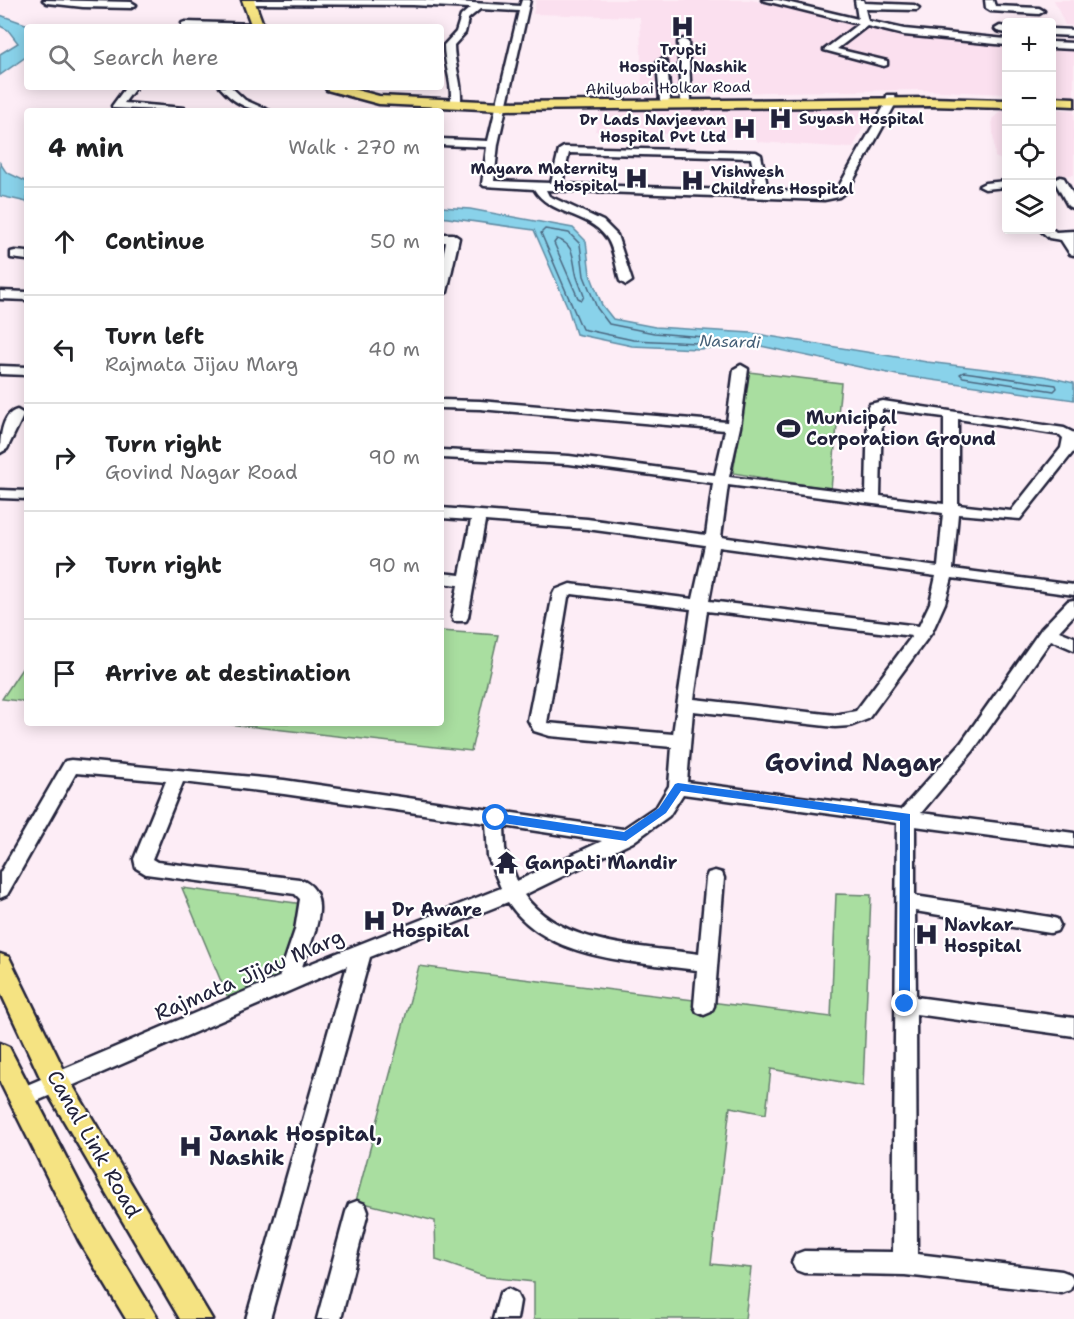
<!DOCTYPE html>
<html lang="en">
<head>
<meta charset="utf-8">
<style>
  :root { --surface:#fff; --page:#f2f2f2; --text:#202124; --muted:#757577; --line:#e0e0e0 }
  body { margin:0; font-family:"Shantell Sans",sans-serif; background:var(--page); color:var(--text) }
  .controls { position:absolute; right:18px; top:18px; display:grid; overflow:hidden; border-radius:6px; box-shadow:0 3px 15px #0003 }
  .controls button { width:54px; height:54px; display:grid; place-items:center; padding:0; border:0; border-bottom:2px solid var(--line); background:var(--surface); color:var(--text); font:30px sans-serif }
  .stop { position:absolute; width:18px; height:18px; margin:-14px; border:4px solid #1a73e8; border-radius:50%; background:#fff }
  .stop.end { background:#1a73e8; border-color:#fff; box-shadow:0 2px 6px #0008 }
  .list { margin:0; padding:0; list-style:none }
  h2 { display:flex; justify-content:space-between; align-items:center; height:78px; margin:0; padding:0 24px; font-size:26px }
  h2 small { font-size:20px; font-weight:400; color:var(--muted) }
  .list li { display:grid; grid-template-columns:39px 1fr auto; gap:18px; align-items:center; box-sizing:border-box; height:108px; padding:0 24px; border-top:2px solid var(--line) }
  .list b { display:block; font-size:22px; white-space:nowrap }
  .list p { margin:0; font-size:20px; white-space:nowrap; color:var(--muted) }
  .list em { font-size:20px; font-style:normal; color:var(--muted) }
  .icon { flex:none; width:33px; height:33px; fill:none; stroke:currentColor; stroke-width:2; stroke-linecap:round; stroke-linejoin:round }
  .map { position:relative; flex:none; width:1074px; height:1319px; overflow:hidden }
  .search { position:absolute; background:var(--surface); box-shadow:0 3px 15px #0003; left:24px; top:24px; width:420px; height:66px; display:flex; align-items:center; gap:15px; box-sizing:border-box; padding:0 21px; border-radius:6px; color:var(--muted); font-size:22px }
  .panel { position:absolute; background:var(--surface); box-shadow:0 3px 15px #0003; left:24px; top:108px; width:420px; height:618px; border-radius:6px }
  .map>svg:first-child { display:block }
  .built { fill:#fbe0ef }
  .green { fill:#a9dea0; stroke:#66806e; stroke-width:1.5 }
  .water { fill:#89d2ea; stroke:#608ca4; stroke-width:1.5 }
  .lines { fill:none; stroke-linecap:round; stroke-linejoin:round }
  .shore { stroke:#4b6881; stroke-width:1.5 }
  .minor-casing { stroke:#22223b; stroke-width:5 }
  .major-casing { stroke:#22223b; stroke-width:5 }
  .minor { fill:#fff; fill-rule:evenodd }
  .major { fill:#f5e382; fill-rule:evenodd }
  .route { fill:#1a73e8 }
  .labels { text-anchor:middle; stroke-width:4.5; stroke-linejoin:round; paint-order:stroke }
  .far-poi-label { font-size:15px; font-weight:bold; fill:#22223b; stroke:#fff; text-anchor:start }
  .far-street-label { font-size:15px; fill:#22223b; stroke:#fff }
  .far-water-label { font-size:16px; font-style:italic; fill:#466078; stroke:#fff }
  .poi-label { font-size:18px; font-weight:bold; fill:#22223b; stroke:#fff; text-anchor:start }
  .near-street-label { font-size:21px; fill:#22223b; stroke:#fff }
  .near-poi-label { font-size:21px; font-weight:bold; fill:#22223b; stroke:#fff; text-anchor:start }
  .district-label { font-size:24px; font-weight:bold; fill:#22223b; stroke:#fff }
</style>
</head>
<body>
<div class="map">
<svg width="1074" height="1319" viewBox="0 0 1074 1319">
  <rect width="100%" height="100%" fill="#fdedf6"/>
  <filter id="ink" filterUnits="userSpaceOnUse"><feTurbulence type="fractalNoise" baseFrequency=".0167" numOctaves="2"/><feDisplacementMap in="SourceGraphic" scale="12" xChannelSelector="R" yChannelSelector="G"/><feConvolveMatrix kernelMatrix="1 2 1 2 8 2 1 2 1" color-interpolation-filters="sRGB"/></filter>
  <g filter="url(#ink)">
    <g class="built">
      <path d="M536,0h215l163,37 92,9v48l-86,-4 -278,4 -2,-77 -107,-3z"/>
      <path d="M1054,0h20v26l-9,-1z"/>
      <path d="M1052,49l22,1v46l-22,-1z"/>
      <path d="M874,105l-21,43 -95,-6 -2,-4 -161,-7 6,-23z"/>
      <path d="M1006,107v55l-11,-5 -3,-38z"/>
      <path d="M1052,109l22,1v65l-22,1z"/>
    </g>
    <g class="green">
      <path d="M749,372l92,11 -10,106 -98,-16z"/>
      <path d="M441,631l57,4 -27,116 -252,-28h222z"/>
      <path d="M27,661v41l-25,-3z"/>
      <path d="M182,888l121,16 -19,74 -56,20z"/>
      <path d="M836,894l35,1 -8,191 -92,-17 -5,45 -36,-7 -19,157 40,4 -6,51h-211v-37l-48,-5 -50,-17 -1,-39 -79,-20 63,-235 412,51z"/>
    </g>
    <g class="water">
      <path d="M0,15l34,12h-7v29l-27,19v-21l18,-11 -10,-13 -8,-4z"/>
      <path d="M0,163l6,9 21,10v20l-27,-6z"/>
      <path d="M441,207l29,2 103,19 13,13 4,33 12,31 11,14 42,8 96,6 176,29 117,14 30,7v17l-177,-25 -141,-30 -58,4 -66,-3 -56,-12 -8,-26 -34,-78 -93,-13z"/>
    </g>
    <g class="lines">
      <g class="shore">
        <path d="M545,229l24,4 11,11 4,32 13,32 12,16 45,9 50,4 2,4 -9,2 -64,-3 -51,-11 -41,-96z"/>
        <path d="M557,239c19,6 15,21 20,38 2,6 5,13 7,19l-2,4 -4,-2 -24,-55z"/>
        <path d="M964,372l92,13 1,3 -3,3 -91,-14 -3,-3z"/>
      </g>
      <defs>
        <g id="minor">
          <path d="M43,0l88,2 5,3 -5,3 -48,-1 -36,-4z"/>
          <path d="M244,0h180l96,6 2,-6h8l-32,144 -4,37 57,2 8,-33 5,-3 192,5 5,3 7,36 64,1 6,-4 48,-85 1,-8h8l1,8 -48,87 -9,7 -15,3 -278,-10 3,6 54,25 14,14 15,46 -6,4 -6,-4c-4,-13 -6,-34 -14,-44 -18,-25 -57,-22 -72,-48l-50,-3 -2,-2 5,-37 -46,-2v-6l47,2 31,-130 -39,-2 -12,10 -3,14 -11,12c0,20 8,36 7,55l-5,3 -5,-3c1,-20 -7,-36 -7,-55l12,-13 5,-16 9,-8 -57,-3 -165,-1zM569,153l182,5 6,33 -195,-7z"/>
          <path d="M762,0h16l80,19 -3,-19h8l1,3 50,2 5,3 -2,2 -52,-1 3,12 36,8 102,10v6l-102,-10 -37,-9 -30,23 50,12v4l-3,1 -60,-16 34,-26z"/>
          <path d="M985,0h8l2,6 44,2 5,3 -5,3 -48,-3 -5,-3z"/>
          <path d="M185,22l73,2 5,3h-81v-4z"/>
          <path d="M1000,26l6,1v6l-9,-2 -2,-2z"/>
          <path d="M1052,29l22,1v6l-22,-1z"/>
          <path d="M683,39l5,3 3,58 -5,3 -5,-3 -3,-58z"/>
          <path d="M1052,42l22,1v6l-22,-1z"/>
          <path d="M662,59l5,3 3,38 -5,3 -5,-3 -3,-38z"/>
          <path d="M126,87h10l-12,16 60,5 5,3 -76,-3 -1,-2z"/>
          <path d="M220,87h11l14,13 25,11c-22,0 -36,-8 -50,-24z"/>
          <path d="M1060,177l4,1 10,18v13l-6,-3 -14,-26z"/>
          <path d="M1006,181v6l-21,2 -6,-3 6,-3z"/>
          <path d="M1052,229l4,3 18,-1v24l-4,-1 -9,-14 -12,-2 -9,-8z"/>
          <path d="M441,234h12l6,4 -12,54 -6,4v-31l5,-23h-5z"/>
          <path d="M15,251l12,1v8l-16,-2v-6z"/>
          <path d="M0,291l27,1v8l-27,-1z"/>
          <path d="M741,365l7,4 -8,58 -11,50 137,17 2,-87 2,-3 13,-3 181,27 10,5v18l-54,68 -62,-5 -5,55 121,16v10l-122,-17 -7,25 -13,29 -64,87 -18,7 -15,1 -142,-16 -6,71 214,28 60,-67 81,-115 26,-27 6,-1v15l-15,16 15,6v13l-23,-10 -78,111 -52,62 153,20v14l-159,-21v70l135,21 7,2 3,6 -3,6 -7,2 -135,-22 1,86 158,21v18l-158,-22 1,240 145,17 8,3 4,8 -4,8 -8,3 -157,-18 -101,-2 -8,-3 -4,-8 4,-8 8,-3 89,1 4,-429 -214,-29 -14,22 -36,26 -109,53c37,51 117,51 175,59l7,-76 2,-5 7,-2 7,2 2,5 -10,128 -3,6 -7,3 -7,-3 -3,-6 3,-36c-63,-9 -150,-9 -189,-68l-138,55 -100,362h-24l101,-353 -326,142 -8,-3 -3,-7 3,-7 266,-114 16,-47 5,-31 -5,-5 -149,-20 -10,-6 -2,-9 32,-78 -90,-8 -69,122 -7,3v-25l65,-112 6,-1 213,20 339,49 34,-23 12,-20 3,-39 -122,-11 -16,-5 -6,-11 25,-126 2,-4 15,-6 123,15 12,-54 -118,-16 -102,-8 -17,96 -2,4h-12l-2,-4 6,-32 -17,-2v-10l19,2 11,-55 -30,-2v-10l146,11 119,16 7,-52 -144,-19 -128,-6v-8l128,6 146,19 10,-45 -245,-21 -39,-1v-8l39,1 247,21 7,-53zM882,409l62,8v87l-64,-8zM958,419l102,16 3,3 -2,10 -50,63 -53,-6zM728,485l215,28 -5,54 -217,-30zM719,547l217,29 -6,27 -11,23 -210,-25zM572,594l119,15 -18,125 -126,-11 21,-126zM707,611l205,25 -56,75 -21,4 -141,-16zM183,782l101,12 202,29 2,34 13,31 -199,79c9,-26 35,-75 -3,-88l-142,-17 -5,-3zM504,826l98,15 -85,40 -12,-32z"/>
          <path d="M0,366l27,1v8l-27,-1z"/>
          <path d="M17,410l7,4 -17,35 -7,4c0,-13 1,-39 17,-43z"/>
          <path d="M0,490l27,1v8l-27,-1z"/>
          <path d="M357,1201l8,3 3,8 -27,107h-24l29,-107 3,-8z"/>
          <path d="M508,1289l8,4 4,8 -3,18h-24l7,-26z"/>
        </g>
        <g id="major">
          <path d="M242,0h12l10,27h-12z"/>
          <path d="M325,87h20l34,9 123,6 428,-4 76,2v8l-76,-2 -428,4 -123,-6 -52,-14z"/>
          <path d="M1052,97l22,1v8l-22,-1z"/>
          <path d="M0,954l9,3 58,119 145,243h-32l-133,-227 -47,-101z"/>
          <path d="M0,1043l9,4 90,174 59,98h-32l-47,-78 -79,-159z"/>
        </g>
      </defs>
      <use href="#minor" class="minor-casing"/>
      <use href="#major" class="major-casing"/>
      <use href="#minor" class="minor"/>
      <use href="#major" class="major"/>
    </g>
  </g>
  <path class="route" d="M678,783l232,31v193l-5,2 -6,-5 1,-183 -219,-30 -15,22 -40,28 -130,-19 -5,-4 5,-5 128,19 35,-24 16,-24z"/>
  <defs>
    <symbol id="hospital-bare" viewBox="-9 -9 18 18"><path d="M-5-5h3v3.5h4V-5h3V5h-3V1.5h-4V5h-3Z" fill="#22223b" stroke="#fff" stroke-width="2.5" paint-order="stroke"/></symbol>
    <symbol id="stadium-bare" viewBox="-9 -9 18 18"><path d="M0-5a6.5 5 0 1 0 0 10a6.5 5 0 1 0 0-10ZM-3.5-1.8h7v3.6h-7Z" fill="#22223b" stroke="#fff" stroke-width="2.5" paint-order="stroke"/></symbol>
    <symbol id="temple-bare" viewBox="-9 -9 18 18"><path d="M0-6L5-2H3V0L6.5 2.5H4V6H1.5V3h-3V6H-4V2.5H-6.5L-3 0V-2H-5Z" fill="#22223b" stroke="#fff" stroke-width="2.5" paint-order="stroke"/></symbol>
  </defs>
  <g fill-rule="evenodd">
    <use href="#hospital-bare" x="666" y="10" width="33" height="33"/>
    <use href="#hospital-bare" x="764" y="102" width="33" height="33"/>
    <use href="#hospital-bare" x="728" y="112" width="33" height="33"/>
    <use href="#hospital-bare" x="620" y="162" width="33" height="33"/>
    <use href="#hospital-bare" x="676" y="164" width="33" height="33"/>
    <use href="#stadium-bare" x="772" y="412" width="33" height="33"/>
    <use href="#temple-bare" x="490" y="846" width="33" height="33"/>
    <use href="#hospital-bare" x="358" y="904" width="33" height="33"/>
    <use href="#hospital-bare" x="910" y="918" width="33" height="33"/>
    <use href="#hospital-bare" x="174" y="1130" width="33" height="33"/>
  </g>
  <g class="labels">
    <g class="far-poi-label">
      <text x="683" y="55" text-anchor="middle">Trupti<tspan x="683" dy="17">Hospital, Nashik</tspan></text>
      <text x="799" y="124">Suyash Hospital</text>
      <text x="726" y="125" text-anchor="end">Dr Lads Navjeevan<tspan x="726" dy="17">Hospital Pvt Ltd</tspan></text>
      <text x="618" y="174" text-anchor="end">Mayara Maternity<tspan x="618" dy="17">Hospital</tspan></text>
      <text x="711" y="177">Vishwesh<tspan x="711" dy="17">Childrens Hospital</tspan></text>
    </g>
    <g class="far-street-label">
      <text transform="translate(668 88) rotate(-1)" y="5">Ahilyabai Holkar Road</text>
    </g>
    <g class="far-water-label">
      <text transform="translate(730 341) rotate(2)" y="6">Nasardi</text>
    </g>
    <g class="poi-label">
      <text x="806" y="424">Municipal<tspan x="806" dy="21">Corporation Ground</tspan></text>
      <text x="525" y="869">Ganpati Mandir</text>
      <text x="392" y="916">Dr Aware<tspan x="392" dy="21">Hospital</tspan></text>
      <text x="944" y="931">Navkar<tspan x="944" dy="21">Hospital</tspan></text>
    </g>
    <g class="near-street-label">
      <text transform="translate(249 975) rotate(-23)" y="7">Rajmata Jijau Marg</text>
      <text transform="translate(94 1144) rotate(60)" y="7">Canal Link Road</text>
    </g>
    <g class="near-poi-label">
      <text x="209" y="1141">Janak Hospital,<tspan x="209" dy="24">Nashik</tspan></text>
    </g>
    <g class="district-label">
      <text x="853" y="771">Govind Nagar</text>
    </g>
  </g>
</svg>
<div class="controls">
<button>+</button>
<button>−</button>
<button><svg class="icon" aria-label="locate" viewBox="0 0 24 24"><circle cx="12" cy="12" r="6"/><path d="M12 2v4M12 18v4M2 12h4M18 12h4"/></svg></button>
<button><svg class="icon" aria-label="layers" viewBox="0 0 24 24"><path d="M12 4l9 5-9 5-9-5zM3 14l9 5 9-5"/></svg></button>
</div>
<div class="stop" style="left:496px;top:818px"></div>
<div class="stop end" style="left:905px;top:1004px"></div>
<div class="search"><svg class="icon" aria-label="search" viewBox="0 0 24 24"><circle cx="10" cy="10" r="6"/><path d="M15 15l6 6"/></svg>Search here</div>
<section class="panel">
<h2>4 min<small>Walk · 270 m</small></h2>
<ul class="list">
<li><svg class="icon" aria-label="ahead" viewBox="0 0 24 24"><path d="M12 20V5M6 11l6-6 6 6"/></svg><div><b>Continue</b></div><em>50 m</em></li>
<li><svg class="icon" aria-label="left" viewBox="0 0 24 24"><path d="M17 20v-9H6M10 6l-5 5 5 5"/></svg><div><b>Turn left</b><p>Rajmata Jijau Marg</p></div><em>40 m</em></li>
<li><svg class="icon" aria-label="right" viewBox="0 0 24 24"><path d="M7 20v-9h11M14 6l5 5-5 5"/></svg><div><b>Turn right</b><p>Govind Nagar Road</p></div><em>90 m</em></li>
<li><svg class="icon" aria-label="right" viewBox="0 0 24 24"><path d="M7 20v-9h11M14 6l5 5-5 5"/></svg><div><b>Turn right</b></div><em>90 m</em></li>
<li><svg class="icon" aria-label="arrive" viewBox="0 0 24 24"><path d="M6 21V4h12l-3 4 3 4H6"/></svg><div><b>Arrive at destination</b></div></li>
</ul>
</section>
</div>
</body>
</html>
